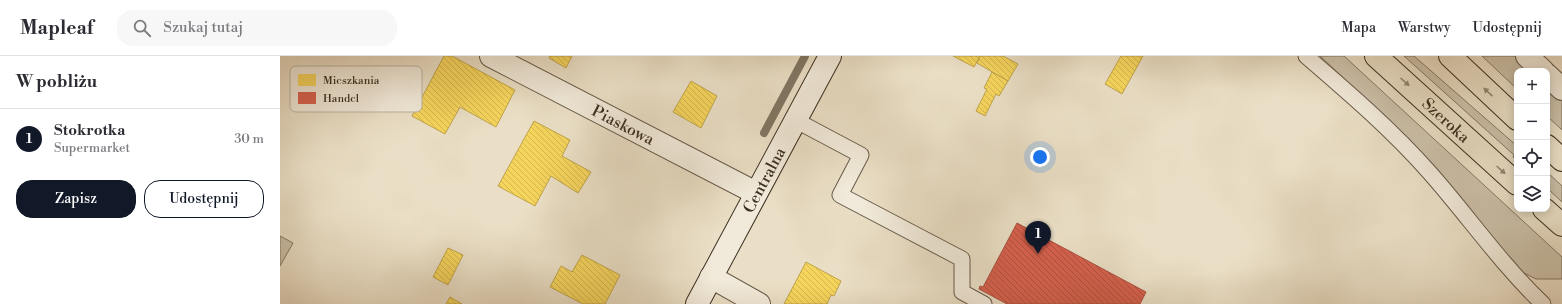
<!DOCTYPE html>
<html lang="pl">
<head>
<meta charset="utf-8">
<style>
  :root { --surface:#fff; --page:#f7f7f7; --text:#2b2b33; --muted:#7c7c81; --line:#e1e1e2; --accent:#111827 }
  body { margin:0; font-family:"Libre Bodoni",serif; background:var(--page); color:var(--text) }
  .controls { position:absolute; right:12px; top:12px; display:grid; overflow:hidden; border-radius:8px; box-shadow:0 2px 10px #0003 }
  .controls button { width:36px; height:36px; display:grid; place-items:center; padding:0; border:0; border-bottom:1px solid var(--line); background:var(--surface); color:var(--text); font:20px sans-serif }
  .you { position:absolute; left:760px; top:101px; width:14px; height:14px; margin:-10px; border:3px solid #fff; border-radius:50%; background:#1a73e8; box-shadow:0 0 0 6px #1a73e833 }
  .badge { display:grid; place-items:center; width:26px; height:26px; border-radius:50%; background:var(--accent); color:#fff; font-size:13px; font-weight:700 }
  .pin { position:absolute; translate:-50% -33px; filter:drop-shadow(0 1px 2px #0008) }
  .pin::after { content:''; position:absolute; top:21px; width:14px; height:12px; background:inherit; clip-path:polygon(0 0,100% 0,50% 100%) }
  .list { margin:0; padding:0; list-style:none }
  h2 { display:flex; justify-content:space-between; align-items:center; height:52px; margin:0; padding:0 16px; font-size:17px }
  h2 small { font-size:13px; font-weight:400; color:var(--muted) }
  .list li { display:grid; grid-template-columns:26px 1fr auto; gap:12px; align-items:center; box-sizing:border-box; height:60px; padding:0 16px; border-top:1px solid var(--line) }
  .list b { display:block; font-size:15px; white-space:nowrap }
  .list p { margin:0; font-size:13px; white-space:nowrap; color:var(--muted) }
  .list em { font-size:13px; font-style:normal; color:var(--muted) }
  .actions { display:flex; gap:8px; padding:12px 16px }
  .actions a { flex:1; padding:9px 0; border:1px solid var(--accent); border-radius:16px; text-align:center; font-size:14px; color:var(--accent) }
  .actions .main { background:var(--accent); color:#fff }
  .icon { flex:none; width:22px; height:22px; fill:none; stroke:currentColor; stroke-width:2; stroke-linecap:round; stroke-linejoin:round }
  .map { position:relative; flex:none; width:1282px; height:248px; overflow:hidden }
  header { display:flex; align-items:center; gap:24px; box-sizing:border-box; height:56px; padding:0 20px; background:var(--surface); border-bottom:1px solid var(--line) }
  header strong { font-size:19px }
  nav { display:flex; gap:22px; margin-inline-start:auto; font-size:14px }
  .search { width:280px; height:36px; background:var(--page); display:flex; align-items:center; gap:10px; box-sizing:border-box; padding:0 14px; border-radius:16px; color:var(--muted); font-size:15px }
  main { display:flex }
  aside { flex:1; background:var(--surface) }
  .map>svg:first-child { display:block }
  .grass { fill:#ccc1aa; stroke:#847865 }
  .homes { fill:url(#homes-back-hatch); stroke:#bea34a }
  .shops { fill:url(#shops-back-hatch); stroke:#a85140 }
  .lines { fill:none; stroke-linecap:round; stroke-linejoin:round }
  .stream { stroke:#807562; stroke-width:8 }
  .lane-casing { stroke:#675b4a; stroke-width:17 }
  .street-casing { stroke:#675b4a; stroke-width:24 }
  .secondary-casing { stroke:#3b2f20; stroke-width:24 }
  .primary-casing { stroke:#3b2f20; stroke-width:24 }
  .lane { stroke:#f1eada; stroke-width:15 }
  .street { stroke:#f1eada; stroke-width:22 }
  .secondary { stroke:#f1eada; stroke-width:22 }
  .primary { stroke:#eadfc6; stroke-width:22 }
  .oneway { fill:#928773 }
  .labels { text-anchor:middle; stroke-width:4; stroke-linejoin:round; paint-order:stroke }
  .street-label { font-size:16px; fill:#3b2f20; stroke:#f1eada }
  .key { fill:#f1eada; stroke:#bab2a2; stroke-width:1 }
  .key-label { font-size:11px; fill:#3b2f20 }
</style>
</head>
<body>
<header>
<strong>Mapleaf</strong>
<div class="search"><svg class="icon" aria-label="search" viewBox="0 0 24 24"><circle cx="10" cy="10" r="6"/><path d="M15 15l6 6"/></svg>Szukaj tutaj</div>
<nav><a>Mapa</a><a>Warstwy</a><a>Udostępnij</a></nav>
</header>
<main>
<aside>
<h2>W pobliżu<small></small></h2>
<ul class="list">
<li><span class="badge">1</span><div><b>Stokrotka</b><p>Supermarket</p></div><em>30 m</em></li>
</ul>
<div class="actions"><a class="main">Zapisz</a><a>Udostępnij</a></div>
</aside>
<div class="map">
<svg width="1282" height="248" viewBox="0 0 1282 248">
  <defs>
    <pattern id="homes-back-hatch" width="6" height="6" patternUnits="userSpaceOnUse"><rect width="6" height="6" fill="#f6d55c"/><path d="M-1 5l2 2M0 0l6 6M5-1l2 2" fill="none" stroke="#d4b750"/></pattern>
    <pattern id="shops-back-hatch" width="6" height="6" patternUnits="userSpaceOnUse"><rect width="6" height="6" fill="#d6604d"/><path d="M-1 5l2 2M0 0l6 6M5-1l2 2" fill="none" stroke="#af5040"/></pattern>
  </defs>
  <rect width="100%" height="100%" fill="#eadfc6"/>
  <filter id="stains"><feTurbulence type="fractalNoise" baseFrequency=".005" numOctaves="4"/><feColorMatrix values="0 0 0 0 .2 0 0 0 0 .09 0 0 0 0 .02 0 0 0 .5 -.17"/></filter>
  <radialGradient id="worn" r=".72"><stop offset=".6" stop-color="#630" stop-opacity="0"/><stop offset="1" stop-color="#630" stop-opacity=".3"/></radialGradient>
  <g class="grass">
    <path d="M1040,0h24l218,201v22h-26l-14,-7 -109,-129z"/>
    <path d="M1124,0h10l103,90v15l-4,-4 1,-2z"/>
    <path d="M1202,0h35l16,15h-16v18z"/>
    <path d="M1267,29l15,14v31l-15,-14z"/>
    <path d="M1267,116l15,14v16l-15,-14z"/>
    <path d="M0,180l13,7 -13,23z"/>
  </g>
  <g class="homes">
    <path d="M164,0h8l63,34 -19,37 -36,-20 -15,27 -33,-18z"/>
    <path d="M270,0h22l-6,12 -17,-10z"/>
    <path d="M673,0h27l-6,11z"/>
    <path d="M700,0h23l15,8 -10,17 -31,-18z"/>
    <path d="M841,0h22l-21,38 -17,-10z"/>
    <path d="M712,16l16,9 -9,15 -3,-2 -11,22 -9,-5 11,-22 -3,-1z"/>
    <path d="M411,25l26,15 -16,32 -28,-16z"/>
    <path d="M254,65l36,19 -8,16 29,16 -13,21 -27,-17 -16,30 -37,-20z"/>
    <path d="M168,192l15,7 -15,30 -15,-8z"/>
    <path d="M302,199l38,20 -15,29h-22l-33,-17 11,-21 11,6z"/>
    <path d="M526,206l35,19 -7,15 -3,-1 -4,9h-43z"/>
    <path d="M170,241l12,7h-16z"/>
  </g>
  <path class="shops" d="M737,167l129,69 -6,12h-133l-28,-15 1,-3 3,1z"/>
  <g class="lines">
    <path class="stream" d="M484,77l41,-77"/>
    <defs>
      <g id="lane">
        <path d="M1026,0c43,37 86,74 124,117 38,43 71,91 113,131"/>
        <path d="M515,64l66,35 -21,40 122,64v33l22,12"/>
      </g>
      <g id="street">
        <path id="s1" d="M211,0l265,137"/>
        <path d="M1247,0l16,15"/>
        <path d="M1267,19l15,14"/>
        <path d="M431,221l48,27"/>
      </g>
      <g id="secondary">
        <path id="s2" d="M417,248l133,-248"/>
      </g>
      <g id="primary">
        <path id="s3" d="M1096,0l141,128"/>
        <path d="M1170,0l67,63"/>
        <path d="M1267,90l15,14"/>
        <path d="M1264,153l18,16"/>
      </g>
    </defs>
    <use href="#lane" class="lane-casing"/>
    <use href="#street" class="street-casing"/>
    <use href="#secondary" class="secondary-casing"/>
    <use href="#primary" class="primary-casing"/>
    <use href="#lane" class="lane"/>
    <use href="#street" class="street"/>
    <use href="#secondary" class="secondary"/>
    <use href="#primary" class="primary"/>
  </g>
  <defs><path id="oneway-solid" d="M-6-.8H1V-3.2L6.5 0L1 3.2V.8H-6Z"/></defs>
  <g class="oneway">
    <use href="#oneway-solid" transform="translate(1125 26) rotate(42)"/>
    <use href="#oneway-solid" transform="translate(1208 36) rotate(-137)"/>
    <use href="#oneway-solid" transform="translate(1221 114) rotate(42)"/>
  </g>
  <g class="labels">
    <g class="street-label">
      <text dy="6" stroke="none"><textPath href="#s3" startOffset="95">Szeroka</textPath></text>
      <text dy="6" stroke="none"><textPath href="#s1" startOffset="149">Piaskowa</textPath></text>
      <text dy="6" stroke="none"><textPath href="#s2" startOffset="141">Centralna</textPath></text>
    </g>
  </g>
  <rect x="10" y="10" width="132" height="46" rx="6" class="key"/>
  <rect x="18" y="18" width="18" height="12" fill="#f6d55c"/>
  <rect x="18" y="36" width="18" height="12" fill="#d6604d"/>
  <g class="key-label">
    <text x="43" y="28">Mieszkania</text>
    <text x="43" y="46">Handel</text>
  </g>
  <rect width="100%" height="100%" filter="url(#stains)"/>
  <rect width="100%" height="100%" fill="url(#worn)"/>
</svg>
<div class="controls">
<button>+</button>
<button>−</button>
<button><svg class="icon" aria-label="locate" viewBox="0 0 24 24"><circle cx="12" cy="12" r="6"/><path d="M12 2v4M12 18v4M2 12h4M18 12h4"/></svg></button>
<button><svg class="icon" aria-label="layers" viewBox="0 0 24 24"><path d="M12 4l9 5-9 5-9-5zM3 14l9 5 9-5"/></svg></button>
</div>
<div class="you"></div>
<div class="pin badge" style="left:758px;top:198px">1</div>
</div>
</main>
</body>
</html>
